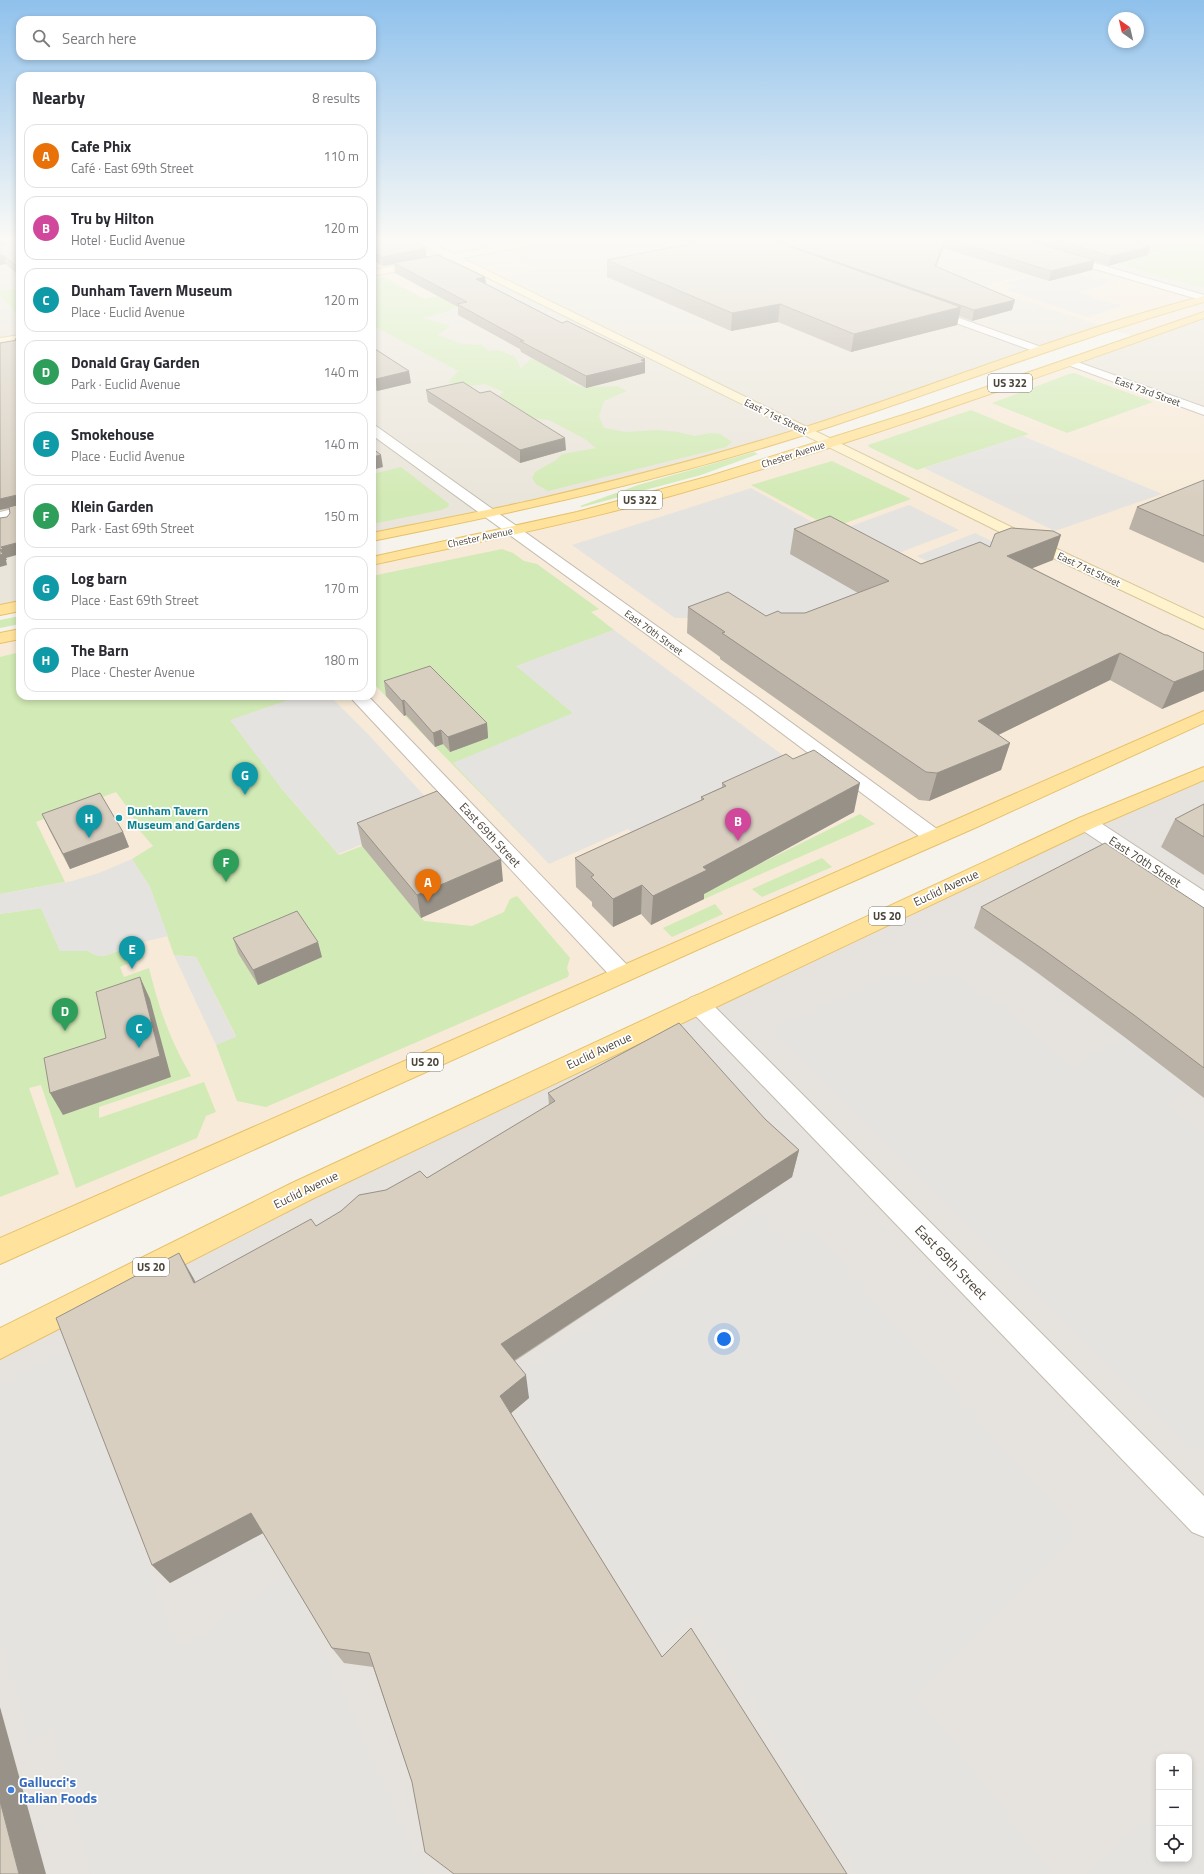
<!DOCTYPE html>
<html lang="en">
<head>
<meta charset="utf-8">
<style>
  :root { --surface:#fff; --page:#f2f2f3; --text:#2b2b33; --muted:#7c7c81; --line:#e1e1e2; --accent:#fc3f1d }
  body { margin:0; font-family:"Titillium Web",sans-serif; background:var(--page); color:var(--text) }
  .controls { position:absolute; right:12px; bottom:12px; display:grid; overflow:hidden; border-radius:8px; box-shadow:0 2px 6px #0003 }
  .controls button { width:36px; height:36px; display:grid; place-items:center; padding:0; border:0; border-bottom:1px solid var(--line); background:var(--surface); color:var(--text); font:20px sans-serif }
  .compass { position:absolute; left:1108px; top:12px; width:36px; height:36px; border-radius:50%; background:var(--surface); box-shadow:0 2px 6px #0003; rotate:326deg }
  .you { position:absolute; left:724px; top:1339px; width:14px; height:14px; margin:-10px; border:3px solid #fff; border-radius:50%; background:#1a73e8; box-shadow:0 0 0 6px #1a73e833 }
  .badge { display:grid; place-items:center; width:26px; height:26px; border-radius:50%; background:var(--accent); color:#fff; font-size:13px; font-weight:700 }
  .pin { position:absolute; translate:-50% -33px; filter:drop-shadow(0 1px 2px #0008) }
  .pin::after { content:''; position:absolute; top:21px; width:14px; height:12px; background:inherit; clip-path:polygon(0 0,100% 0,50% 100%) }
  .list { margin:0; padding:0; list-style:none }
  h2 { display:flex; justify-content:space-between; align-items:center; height:52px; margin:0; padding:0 16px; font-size:17px }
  h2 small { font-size:13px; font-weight:400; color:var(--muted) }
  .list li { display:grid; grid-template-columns:26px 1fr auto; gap:12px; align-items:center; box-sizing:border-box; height:64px; margin:0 8px 8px; padding:0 8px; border:1px solid var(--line); border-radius:12px }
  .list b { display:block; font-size:15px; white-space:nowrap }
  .list p { margin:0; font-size:13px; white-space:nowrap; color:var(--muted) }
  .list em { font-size:13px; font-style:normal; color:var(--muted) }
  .icon { flex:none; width:22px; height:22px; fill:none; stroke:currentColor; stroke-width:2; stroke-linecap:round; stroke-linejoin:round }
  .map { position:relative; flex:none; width:1204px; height:1874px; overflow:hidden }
  .search { position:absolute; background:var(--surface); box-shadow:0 2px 6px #0003; left:16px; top:16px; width:360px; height:44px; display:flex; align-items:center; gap:10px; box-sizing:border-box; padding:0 14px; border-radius:12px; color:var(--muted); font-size:15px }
  .panel { position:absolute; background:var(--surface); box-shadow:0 2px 6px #0003; left:16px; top:72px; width:360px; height:628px; border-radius:12px }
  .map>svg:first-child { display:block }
  .residential { fill:#eae5da }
  .commercial { fill:#f7ead8 }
  .industrial { fill:#e6e2dd; fill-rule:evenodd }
  .education { fill:#efe8d6 }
  .green { fill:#d2eab5 }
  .parking { fill:#e5e3e0 }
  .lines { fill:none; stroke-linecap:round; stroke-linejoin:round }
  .street-casing { stroke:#c2bbae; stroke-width:2 }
  .secondary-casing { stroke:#d6c79b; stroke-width:2 }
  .primary-casing { stroke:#e6c16a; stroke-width:2 }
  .street { fill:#fff; fill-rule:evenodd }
  .secondary { fill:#fff3cd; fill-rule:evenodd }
  .primary { fill:#ffe39c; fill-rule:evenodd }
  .wall { fill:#bab2a6 }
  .shaded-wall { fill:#979187 }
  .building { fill:#d8cfc1; stroke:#979187 }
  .culture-dot { fill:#0f9aa8; stroke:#fff; stroke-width:1.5 }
  .shop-dot { fill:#3f7fe0; stroke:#fff; stroke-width:1.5 }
  .labels { text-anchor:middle; stroke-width:3.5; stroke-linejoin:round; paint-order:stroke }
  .far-street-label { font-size:10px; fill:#4b4439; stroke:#fff }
  .shield { fill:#fff; stroke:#817c74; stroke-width:1 }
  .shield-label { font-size:11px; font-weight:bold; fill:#4b4439 }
  .culture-label { font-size:12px; font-weight:bold; fill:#0d838f; stroke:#fff; text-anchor:start }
  .street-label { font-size:12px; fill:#4b4439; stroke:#fff }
  .near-street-label { font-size:14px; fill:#4b4439; stroke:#fff }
  .near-shop-label { font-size:14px; font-weight:bold; fill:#366cbe; stroke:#fff; text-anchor:start }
</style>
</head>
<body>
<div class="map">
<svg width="1204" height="1874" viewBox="0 0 1204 1874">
  <rect width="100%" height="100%" fill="#f6f3ec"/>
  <g class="residential">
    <path d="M0,238h20v368l-20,4z"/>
    <path d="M553,238h651v60l-123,-36 -97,24 124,42 -241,82 -247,73 -248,54v-267l52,29 80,-16 -10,-5 44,-9 -42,-19z"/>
    <path d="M1204,315v96l-135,-49z"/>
  </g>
  <g class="commercial">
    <path d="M423,243l32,15 41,-8 43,19 -44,9 10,5 -81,16 -52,-29v-18z"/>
    <path d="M1081,262l123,36v17l-66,23 -155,-51z"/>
    <path d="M1069,362l135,49v305l-1204,535v-613l20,-4v62h352v-135l271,-62z"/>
  </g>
  <path class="industrial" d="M1204,773v1101h-1204v-530zM1159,1757h30v102h-30z"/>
  <path class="education" d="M434,238h89l-57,12 -8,-1z"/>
  <g class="green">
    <path d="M1204,238v48l-4,1 -82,-23 38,-10 -8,-3z"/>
    <path d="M384,277l40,22 30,-6 8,10 -16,9 -23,6 27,8 -12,9 23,9 20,1 8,6 10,-1 16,7 6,11 10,-9 18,5 21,18 12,5 35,-1 10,5 -23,10 -5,15 5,12 22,4 30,-2 22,2 16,4 16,-3 10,1 12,8 -6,5 -178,44 -12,-7 -4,-6 3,-6 21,-12 6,-6 34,-6 -11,-9 -36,-19 -20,-2 -24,-16 -6,-7 5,-3 -19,-8 -21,3 -16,-5 10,-11 -80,-43 -6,1v-50z"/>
    <path d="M20,288v29l-20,-22v-4z"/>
    <path d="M1074,373l79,29 -86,31 -75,-30 77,-29z"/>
    <path d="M971,410l58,24 -112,36 -48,-23 -1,-2z"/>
    <path d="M754,452l4,2 -57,21 -119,32 -2,-1 58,-21z"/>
    <path d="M832,461l79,38 -79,29 -81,-43z"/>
    <path d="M401,467l48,37 -1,3 -7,3 -69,14v-50z"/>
    <path d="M502,549l11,4 11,8 13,3 62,45 -8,3 23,18 -97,36 56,47 -36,129 -8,1 -157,-161v-106z"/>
    <path d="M20,616v8l-20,4v-8z"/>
    <path d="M20,652v44h298l-72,38 -3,3 11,14h6l21,37 58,67 23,-9 62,75 48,5 32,-14 6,-13 7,-3 53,62 -3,10 2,6 -1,3 -302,130 -29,-6 -21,-56 20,-9 -40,-79 -22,-2 -24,-68 -18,-28 21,-13 -13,-15 -10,-20 -14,-19 -80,30 29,60 -65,12v-237z"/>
    <path d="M860,814l15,10 -171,75 -3,-3 22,-14z"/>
    <path d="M822,858l10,9 -70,30 -10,-8z"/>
    <path d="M715,904l8,10 -51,23 -9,-9z"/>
    <path d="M41,908l19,43h28l7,4 10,1 30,-12 9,14 -24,9 4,10 25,-9c10,41 21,72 42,108l-92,31v11l105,-36 12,30 -10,4 -9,22 -121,50 -35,-103 -12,3 30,86 -59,23v-283z"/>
  </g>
  <g class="parking">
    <path d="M1049,272h22l24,8 7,-2 14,4 -39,10 45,14 -35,11 -82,-27 12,-4 -11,-3z"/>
    <path d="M1023,436l139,58 -107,37 -131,-63z"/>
    <path d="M751,488l81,45 77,-28 50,25 -76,29 46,24 -128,57 -75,-22h-51l-103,-73z"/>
    <path d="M975,533l32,16 -57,24 -33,-17z"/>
    <path d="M614,630l186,138 -160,72 -12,-11 -79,35 -96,-101 120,-50 -57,-47z"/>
    <path d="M300,696h30l38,38 72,79 -102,41 -60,-70 -48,-64z"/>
    <path d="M132,859l18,28 18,49 -33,8 -30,12 -10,-1 -7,-4h-28l-19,-43 -41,6v-20l72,-13 27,-8z"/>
    <path d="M174,955l22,2 40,80 -20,8z"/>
    <path d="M945,970l52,33 77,65 49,-32 67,53 -23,16 37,28v317h-13l-420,-420 123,-58 22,12z"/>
    <path d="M759,1214l29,32 24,-16 267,304 -162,162 135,178h-195l-158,-261 -46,26 -133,-226 9,-15 -14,-21z"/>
    <path d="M70,1349l108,301 111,-77 134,301h-332l-39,-145 -23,14 -29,-107v-251z"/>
    <path d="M1204,1768v106h-117l72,-65v50h30v-77z"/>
  </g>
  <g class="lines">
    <defs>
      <g id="street">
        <path d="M1169,238h19l-4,3 -18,2 -1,-2z"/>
        <path d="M1064,254l140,41v6l-143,-42v-4z"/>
        <path d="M931,308l113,40 1,2 -5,3 -4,-1 -108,-39 -2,-2 2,-2z"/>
        <path d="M1069,359l135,48v8l-139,-51 -1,-2z"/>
        <path d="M372,425l4,1 383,273 182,133 3,5 -3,5 -7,2 -7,-2 -180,-135 -375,-272z"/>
        <path d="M20,507v8l-9,2 2,6 -2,3 -11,3v-17z"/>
        <path d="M349,696h19l262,272 3,6 -3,6 -8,2 -8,-2z"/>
        <path d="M1086,817l7,1 111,73v17l-8,-2 -117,-78 -3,-5 3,-5z"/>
        <path d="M698,995l8,3 498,498v41l-12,-5 -502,-522 -4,-6 4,-6z"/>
      </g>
      <g id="secondary">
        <path d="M410,238h11l33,16 86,-16h17l-4,3 -91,17 580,284 162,76v11l-172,-81 -580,-288 -80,16v-6l72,-14z"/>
        <path d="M20,335v6l-20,3v-6z"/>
      </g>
      <g id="primary">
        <path d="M1204,296v6c-126,36 -248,83 -372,124 -150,50 -305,84 -460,115v-8c54,-11 108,-21 162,-33 97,-23 195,-48 290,-79 126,-41 251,-92 380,-125z"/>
        <path d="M1204,312v6c-184,66 -367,132 -555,184 -92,25 -185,43 -277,63v-8l205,-45 133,-36 212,-67z"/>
        <path d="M20,601v10l-20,4v-10z"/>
        <path d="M20,629v10l-20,4v-10z"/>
        <path d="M1204,711v12l-227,104 -269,118 -708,319v-26z"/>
        <path d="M1204,767v13l-111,48 -781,371 -312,160v-31l292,-145 787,-365z"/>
      </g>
    </defs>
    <use href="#street" class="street-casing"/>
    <use href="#secondary" class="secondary-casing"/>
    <use href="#primary" class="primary-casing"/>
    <use href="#street" class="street"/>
    <use href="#secondary" class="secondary"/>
    <use href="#primary" class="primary"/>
  </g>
  <g class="wall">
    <path d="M0,238h20l-2,37 -12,-11 -6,1z"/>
    <path d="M372,238l54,10v9l59,20 1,7 76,39 83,36v14l-59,15 -65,-36 -1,-3 -62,-34v-8l-63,-34 -1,-9 -11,2 -11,-6z"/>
    <path d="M719,238h439l-18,5 8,12 -40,11 -14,-5 -2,9 -43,11 -106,-33 -7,18 76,44 -40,11 -13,-5 -2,9 -106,27 -73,-30 -47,9 -124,-54v-17z"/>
    <path d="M372,347l39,36 -34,8 -5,-4z"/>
    <path d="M426,390l54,3 86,57 -46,13 -92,-61z"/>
    <path d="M1204,480v83l-75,-34 8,-22z"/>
    <path d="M794,529l127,35 69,-17 63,13 -21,8 133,67 39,18v38l-42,18 -52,-29 -112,55 12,8 -9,27 -72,31 -10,-1 -199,-141v-2l-33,-24 1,-26 78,9 15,-3h24l53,-20 -68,-39z"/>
    <path d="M384,681l103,42 1,15 -38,14 -7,-8 -8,3 -29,-32 -2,1 -18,-20z"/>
    <path d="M722,783l132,29 -150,82v5l-53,26 -10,-11 -28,13 -21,-21v-4l-16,-15 -1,-29 126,-58v-3l21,-10z"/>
    <path d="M1204,804v71l-43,-28 14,-28z"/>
    <path d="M42,814l81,18 6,15 -59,22 -21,-40z"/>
    <path d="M357,823l146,58 -82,37 -59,-72z"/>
    <path d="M981,907l223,1v190l-81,-62 -88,-65 -61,-43z"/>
    <path d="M233,938l89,19 -64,28 -20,-32z"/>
    <path d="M548,1093l217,26 34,31 -7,27 -277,184 14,37 -18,15 151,244 185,217 -435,-92 -39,-115 -29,-4 -12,-15 -69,-115 -93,50 -18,-18 164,-339 70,-36 41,-12 122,-73z"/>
  </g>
  <g class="shaded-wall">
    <path d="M0,238h19l1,6 -20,2z"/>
    <path d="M945,238l-2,10 -10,27 2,-9z"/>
    <path d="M1124,238h34l-37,9z"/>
    <path d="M1151,246l-3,9 -40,11 3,-10z"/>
    <path d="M426,248v10l-32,5v1l-11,2 -1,-9z"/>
    <path d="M0,255h3l3,9 -6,1z"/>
    <path d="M1095,260l-3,10 -43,11 2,-10z"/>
    <path d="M15,265h5v10h-2z"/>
    <path d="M485,277l1,10 -10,-8z"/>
    <path d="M1015,300l-3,10 -40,11 2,-11z"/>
    <path d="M780,304l-2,18 -47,9 1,-18z"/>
    <path d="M961,307l-4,18 -106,27 3,-18z"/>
    <path d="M645,359v14l-59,15v-12z"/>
    <path d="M409,371l2,12 -34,8 -1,-12z"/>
    <path d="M565,438l1,12 -46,13v-13z"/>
    <path d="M381,455l2,12 -11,3v-13z"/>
    <path d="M17,495l3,11 -20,4v-11z"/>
    <path d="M1061,535l-8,25 -53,21 7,-25z"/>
    <path d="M20,542v12l-14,4 1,2h-1l1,5 -7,2v-17l1,-3z"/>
    <path d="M1120,653l-10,27 -140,69 8,-28z"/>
    <path d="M1204,670v21l-42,18 12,-27z"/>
    <path d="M404,700l2,15 -2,1 -2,-15z"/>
    <path d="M487,723l1,15 -38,14 -2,-15z"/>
    <path d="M441,730l2,14 -8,3 -2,-14z"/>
    <path d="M1010,743l-9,27 -72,31 8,-28z"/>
    <path d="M860,783l-6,29 -150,82v5l-53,26 2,-29 50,-29z"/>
    <path d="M123,832l6,15 -59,22 -7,-15z"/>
    <path d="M501,859l2,22 -82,37 -4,-23z"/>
    <path d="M642,885l-1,29 -28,13v-28z"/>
    <path d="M318,942l4,15 -64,28 -5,-15z"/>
    <path d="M140,977l10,22 21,78 -108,38 -13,-22 110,-37z"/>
    <path d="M799,1150l-7,27 -288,190 -3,-23z"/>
    <path d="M179,1253l15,26 14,29 -14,-25z"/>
    <path d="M526,1375l3,23 -25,21 -4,-23z"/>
    <path d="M251,1513l14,19 -95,51 -18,-18z"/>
    <path d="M0,1707l46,167h-27l-19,-73z"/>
  </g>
  <g class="building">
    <path d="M18,238h2v27h-5l-12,-10h-3v-10l17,-2z"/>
    <path d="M372,238h32l22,10 -44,9 -10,-5z"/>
    <path d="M719,238h47l195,69 -107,27 -74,-30 -48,9 -125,-53z"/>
    <path d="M768,238h250l77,22 -44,11 -106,-33 -10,28 80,34 -41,10z"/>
    <path d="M1048,238h76l27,8 -40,10z"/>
    <path d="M438,255l47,22 -9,2 86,44 5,-2 78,38 -4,1 4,2 -59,14 -66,-35h4l-67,-37 10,-2 -73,-39z"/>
    <path d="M20,338v204l-19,5 2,2 -3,1 3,4 -3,1v-37l7,-1 3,-4 -1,-6 8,-2v-10l-17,4v-156l17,-3 -2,-1z"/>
    <path d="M372,347l37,24 -33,8 -4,-2z"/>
    <path d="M463,382l17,11 10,-2 75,47 -45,12 -94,-60z"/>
    <path d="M372,448l9,7 -9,2z"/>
    <path d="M1204,480v56l-67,-29z"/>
    <path d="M830,516l91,48 59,-22 10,5 5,-13 16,-6 42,3 8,4 -54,21 158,79h2l37,18v17l-30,12 -54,-29 -142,68 32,22 -73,30 -11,-1 -204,-139 3,-1 -37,-25 40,-15 38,24 12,-5 3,2h24l84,-32 -95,-52z"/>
    <path d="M430,666l57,57 -39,14 -7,-7 -8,3 -29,-33 -2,1 -18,-20z"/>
    <path d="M814,750l46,33 -157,84 4,3 -54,26 -11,-11 -29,14 -22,-22 3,-2 -19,-17 129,-59 -3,-2 25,-11 -4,-3 64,-29 7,5z"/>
    <path d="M437,791l64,68 -84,36 -60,-72z"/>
    <path d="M100,793l23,39 -60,22 -21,-40z"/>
    <path d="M1204,804v33l-29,-18z"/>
    <path d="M1105,843l99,65v160l-70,-53 -90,-65 -63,-43z"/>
    <path d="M297,911l21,31 -65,28 -20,-32z"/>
    <path d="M140,977l20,79 -110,37 -6,-35 62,-20 -10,-46z"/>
    <path d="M679,1023l86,96 34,31 -298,194 25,31 -26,21 162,261 29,-29 156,246h-393l-29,-22 -13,-70 -43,-129 -37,-5 -81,-135 -99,52 -96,-247 123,-65 15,30 117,-64 5,7 25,-15 18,-16 27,-5 34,-19 7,7 128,-77 -7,-8z"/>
    <path d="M0,1801l19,73h-19z"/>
  </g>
  <linearGradient id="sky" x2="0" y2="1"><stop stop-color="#8fc1ec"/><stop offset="0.48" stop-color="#fbfaf6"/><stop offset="1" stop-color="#fbfaf6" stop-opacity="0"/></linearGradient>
  <rect width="1204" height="500" fill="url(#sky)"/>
  <circle class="culture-dot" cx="119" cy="818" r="4"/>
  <circle class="shop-dot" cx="11" cy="1790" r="4"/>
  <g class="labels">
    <g class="far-street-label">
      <text transform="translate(1148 391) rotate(20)" y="4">East 73rd Street</text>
      <text transform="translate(776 416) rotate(26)" y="4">East 71st Street</text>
      <text transform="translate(793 454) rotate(-18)" y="4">Chester Avenue</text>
      <text transform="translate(480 537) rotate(-12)" y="4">Chester Avenue</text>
      <text transform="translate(1089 569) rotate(25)" y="4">East 71st Street</text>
      <text transform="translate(654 632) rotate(36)" y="4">East 70th Street</text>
    </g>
    <g class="shield">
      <rect x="988" y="374" width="44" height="18" rx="3"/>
      <rect x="618" y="491" width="44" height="18" rx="3"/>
      <rect x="869" y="907" width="36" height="18" rx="3"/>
      <rect x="407" y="1053" width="36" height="18" rx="3"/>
      <rect x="133" y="1258" width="36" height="18" rx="3"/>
    </g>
    <g class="shield-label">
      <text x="1010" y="387">US 322</text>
      <text x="640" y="504">US 322</text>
      <text x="887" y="920">US 20</text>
      <text x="425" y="1066">US 20</text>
      <text x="151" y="1271">US 20</text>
    </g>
    <g class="culture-label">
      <text x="127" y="815">Dunham Tavern<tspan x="127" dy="14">Museum and Gardens</tspan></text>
    </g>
    <g class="street-label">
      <text transform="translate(490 835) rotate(47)" y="4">East 69th Street</text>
      <text transform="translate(1145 862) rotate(33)" y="4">East 70th Street</text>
      <text transform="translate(946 888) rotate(-25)" y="4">Euclid Avenue</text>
      <text transform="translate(599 1051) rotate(-25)" y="4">Euclid Avenue</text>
      <text transform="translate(306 1190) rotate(-26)" y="4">Euclid Avenue</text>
    </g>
    <g class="near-street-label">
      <text transform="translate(951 1262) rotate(46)" y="5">East 69th Street</text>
    </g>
    <g class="near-shop-label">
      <text x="19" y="1787">Gallucci's<tspan x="19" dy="16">Italian Foods</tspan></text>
    </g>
  </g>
</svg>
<div class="controls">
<button>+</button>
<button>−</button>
<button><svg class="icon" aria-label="locate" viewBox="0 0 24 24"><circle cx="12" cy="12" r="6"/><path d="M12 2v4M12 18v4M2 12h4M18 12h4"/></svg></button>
</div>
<svg class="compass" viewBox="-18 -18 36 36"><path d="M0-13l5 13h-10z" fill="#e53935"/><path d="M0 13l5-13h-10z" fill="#7c7c81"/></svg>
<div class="you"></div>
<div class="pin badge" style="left:428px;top:902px;background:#e8710a">A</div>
<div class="pin badge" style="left:738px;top:841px;background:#d1479c">B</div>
<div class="pin badge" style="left:139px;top:1048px;background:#0f9aa8">C</div>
<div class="pin badge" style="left:65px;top:1031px;background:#2e9e5b">D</div>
<div class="pin badge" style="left:132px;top:969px;background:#0f9aa8">E</div>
<div class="pin badge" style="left:226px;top:882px;background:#2e9e5b">F</div>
<div class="pin badge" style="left:245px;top:795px;background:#0f9aa8">G</div>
<div class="pin badge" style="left:89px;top:838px;background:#0f9aa8">H</div>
<div class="search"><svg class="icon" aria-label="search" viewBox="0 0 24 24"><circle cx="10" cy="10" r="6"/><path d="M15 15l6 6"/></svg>Search here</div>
<section class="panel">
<h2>Nearby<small>8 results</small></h2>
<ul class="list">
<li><span class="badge" style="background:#e8710a">A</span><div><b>Cafe Phix</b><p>Café · East 69th Street</p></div><em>110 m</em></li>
<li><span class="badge" style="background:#d1479c">B</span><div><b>Tru by Hilton</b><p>Hotel · Euclid Avenue</p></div><em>120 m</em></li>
<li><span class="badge" style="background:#0f9aa8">C</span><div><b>Dunham Tavern Museum</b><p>Place · Euclid Avenue</p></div><em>120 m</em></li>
<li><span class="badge" style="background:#2e9e5b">D</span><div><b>Donald Gray Garden</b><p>Park · Euclid Avenue</p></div><em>140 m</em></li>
<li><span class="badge" style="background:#0f9aa8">E</span><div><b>Smokehouse</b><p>Place · Euclid Avenue</p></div><em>140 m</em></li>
<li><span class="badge" style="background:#2e9e5b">F</span><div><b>Klein Garden</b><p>Park · East 69th Street</p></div><em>150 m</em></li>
<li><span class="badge" style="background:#0f9aa8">G</span><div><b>Log barn</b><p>Place · East 69th Street</p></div><em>170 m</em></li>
<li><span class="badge" style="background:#0f9aa8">H</span><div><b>The Barn</b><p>Place · Chester Avenue</p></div><em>180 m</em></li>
</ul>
</section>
</div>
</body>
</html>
